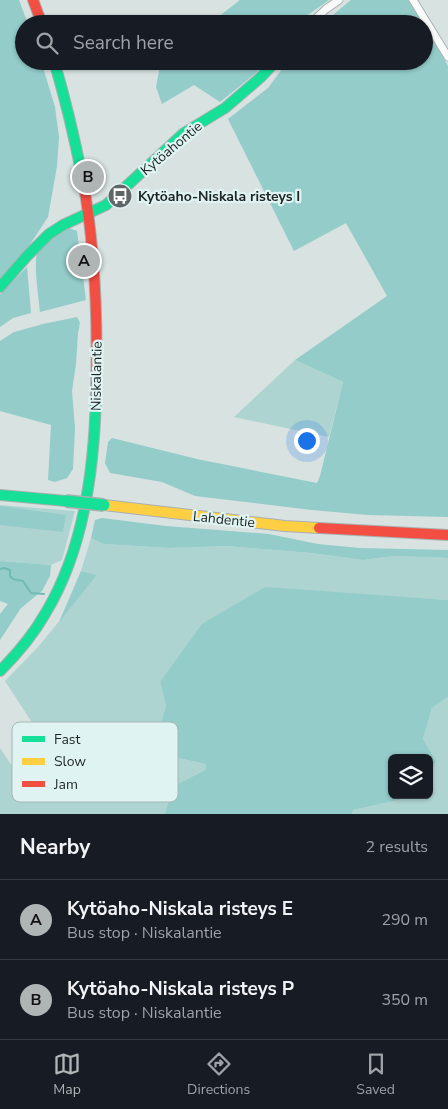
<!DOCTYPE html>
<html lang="en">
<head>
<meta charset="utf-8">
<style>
  :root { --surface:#171b24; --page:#20242c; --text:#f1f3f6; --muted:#9ea1a6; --line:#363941; --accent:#afb4b5 }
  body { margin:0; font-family:"Nunito Sans",sans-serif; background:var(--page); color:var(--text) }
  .controls { position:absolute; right:15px; bottom:15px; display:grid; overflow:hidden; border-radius:8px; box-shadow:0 1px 4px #0004 }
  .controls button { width:45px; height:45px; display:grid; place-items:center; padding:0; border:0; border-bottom:1px solid var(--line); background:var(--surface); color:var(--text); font:25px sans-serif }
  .you { position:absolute; left:306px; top:440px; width:18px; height:18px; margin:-12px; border:4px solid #fff; border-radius:50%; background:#1a73e8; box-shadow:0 0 0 8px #1a73e833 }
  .badge { display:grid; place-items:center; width:32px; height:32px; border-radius:50%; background:var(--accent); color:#111; font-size:16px; font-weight:700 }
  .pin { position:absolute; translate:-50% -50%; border:2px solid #fff; box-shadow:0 1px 5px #0006 }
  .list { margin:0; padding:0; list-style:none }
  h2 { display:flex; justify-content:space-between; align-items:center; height:65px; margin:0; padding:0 20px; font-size:21px }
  h2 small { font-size:16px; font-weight:400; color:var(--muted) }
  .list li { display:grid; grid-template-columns:32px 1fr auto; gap:15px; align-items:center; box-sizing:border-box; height:80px; padding:0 20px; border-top:1px solid var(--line) }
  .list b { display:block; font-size:19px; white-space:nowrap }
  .list p { margin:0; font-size:16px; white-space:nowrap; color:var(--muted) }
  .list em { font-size:16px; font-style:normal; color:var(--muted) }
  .icon { flex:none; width:28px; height:28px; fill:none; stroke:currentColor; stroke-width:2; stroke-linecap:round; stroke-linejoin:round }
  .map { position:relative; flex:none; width:448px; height:814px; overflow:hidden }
  .search { position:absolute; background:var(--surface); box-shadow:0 1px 4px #0004; left:15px; right:15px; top:15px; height:55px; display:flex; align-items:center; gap:12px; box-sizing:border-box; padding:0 18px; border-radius:28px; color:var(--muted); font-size:19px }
  .sheet { height:225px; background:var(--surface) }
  nav { display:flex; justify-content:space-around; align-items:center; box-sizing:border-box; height:70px; border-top:1px solid var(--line); background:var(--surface); font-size:14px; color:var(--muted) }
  nav a { display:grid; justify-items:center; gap:2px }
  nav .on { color:var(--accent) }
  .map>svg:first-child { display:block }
  .green { fill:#aed4d1 }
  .forest { fill:#93ccc9 }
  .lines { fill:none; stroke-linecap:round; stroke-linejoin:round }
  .stream { stroke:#73b9b6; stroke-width:2 }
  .street-casing { stroke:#a8b0b0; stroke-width:9 }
  .fast-casing { stroke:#a8b0b0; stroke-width:12 }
  .slow-casing { stroke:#a8b0b0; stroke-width:12 }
  .jam-casing { stroke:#a8b0b0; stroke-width:12 }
  .street { stroke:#f9fbfa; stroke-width:7 }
  .fast { stroke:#16e098; stroke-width:10 }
  .slow { stroke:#ffcf43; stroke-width:10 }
  .jam { stroke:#f24e42; stroke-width:10 }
  .fast-bridge-casing { stroke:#a8b0b0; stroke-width:14; stroke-linecap:butt }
  .fast-bridge { stroke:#16e098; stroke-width:11 }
  .labels { text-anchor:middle; stroke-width:4.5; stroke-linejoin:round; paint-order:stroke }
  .street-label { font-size:14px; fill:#1d2423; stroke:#dff4f2 }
  .poi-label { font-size:14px; font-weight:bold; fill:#1d2423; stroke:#dff4f2; text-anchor:start }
  .key { fill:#dff4f2; stroke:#a5b6b4; stroke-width:1 }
  .key-label { font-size:14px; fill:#1d2423 }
</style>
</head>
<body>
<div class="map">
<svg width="448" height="814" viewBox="0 0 448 814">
  <rect width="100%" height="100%" fill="#d7e2e1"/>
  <g class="green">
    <path d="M295,360l48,22 -14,55 -95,-20z"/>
    <path d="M0,505l75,6 -13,49 -11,5 -51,-4z"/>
    <path d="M91,538l14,6 64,4 58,-2 84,7 52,7 31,-4 54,2v42l-95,-6 -193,88 6,24 -13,41 11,8 42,9 -1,6 -33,17 -7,27h-165v-66l28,42 33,-23 -56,-86 33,-34 59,-72 -16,-4z"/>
    <path d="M448,697v117h-96l1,-4 68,-15h8v-19l7,-15 -13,-22 9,-31z"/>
  </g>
  <g class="forest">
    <path d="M0,0h19l9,24h-4v37h17l14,46 4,30 -2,29 -9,51 -19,29 -29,32z"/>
    <path d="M240,0h89l-27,19 -4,5h-89z"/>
    <path d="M351,0h57l16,24h-102z"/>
    <path d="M424,25l24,41v451l-80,-2 -56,-5 -117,-14 -33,-14 -52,-9 -5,-10 3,-21 4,-4 85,21 120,24 3,-7 23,-94 -48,-22 92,-64 -41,-73 -52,28 -66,-132 40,-31 20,-27h136z"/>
    <path d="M165,61h101l-10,12 -36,29 -26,-17 -32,19 -6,-17 4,-21z"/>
    <path d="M69,228l8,3 9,69 -46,12c-1,-13 -8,-55 -1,-64 6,-7 22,-16 30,-20z"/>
    <path d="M27,267l4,46 -18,5 -13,9v-33z"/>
    <path d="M77,317l3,6 -2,10 -2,31 -4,27 3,37 -2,41 -6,9 -12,4 -7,-2 3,-55 -51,-14v-70l14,-9 29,-8z"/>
    <path d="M0,506l66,9 -3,17 -63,-7z"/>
    <path d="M102,518l64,8 103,8 49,10 42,4 88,2v8l-54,-2 -31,4 -52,-7 -84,-7 -58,2 -65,-4 -13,-6 4,-18z"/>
    <path d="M0,561l51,4 -1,11 -8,15 -21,17 -21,32v-26l8,-10 -8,-3z"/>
    <path d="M81,571l16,4 -38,47z"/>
    <path d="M265,587l183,13v97l-16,11 -9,31 13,22 -7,15v-18h-37v37h29l-68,15 -1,4h-187l7,-27 33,-17 1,-6 -42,-9 -11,-8 13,-41 -6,-24 42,-58z"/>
  </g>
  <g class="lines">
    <path class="stream" d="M0,569l4,-1 6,2v6l3,3 10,2 8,12 13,1"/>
    <defs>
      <g id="street">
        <path d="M413,0l35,57"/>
        <path d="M310,24l16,-15 13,-9"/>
      </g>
      <g id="fast">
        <path d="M54,61c12,40 21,79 29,120"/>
        <path d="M0,287l27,-31 22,-22 14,-9 43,-20 78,-72 41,-25 36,-31 15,-16"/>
        <path d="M0,495l66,6"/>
        <path d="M0,671c17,-17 33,-36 45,-57 39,-64 49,-144 51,-218"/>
      </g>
      <path id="slow" d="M104,505l181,21 34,2"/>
      <g id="jam">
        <path d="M33,0l9,24"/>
        <path d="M83,181c13,71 15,143 13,215"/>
        <path d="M319,528l129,7"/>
      </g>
    </defs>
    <use href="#street" class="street-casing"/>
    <use href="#fast" class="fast-casing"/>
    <use href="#slow" class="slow-casing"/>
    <use href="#jam" class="jam-casing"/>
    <use href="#street" class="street"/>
    <use href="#fast" class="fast"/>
    <use href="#slow" class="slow"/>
    <use href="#jam" class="jam"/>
    <defs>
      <path id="fast-bridge" d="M66,501l38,4"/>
    </defs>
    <use href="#fast-bridge" class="fast-bridge-casing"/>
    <use href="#fast-bridge" class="fast-bridge"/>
  </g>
  <defs>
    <symbol id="bus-disc" viewBox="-11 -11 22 22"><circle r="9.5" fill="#5e6666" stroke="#dff4f2"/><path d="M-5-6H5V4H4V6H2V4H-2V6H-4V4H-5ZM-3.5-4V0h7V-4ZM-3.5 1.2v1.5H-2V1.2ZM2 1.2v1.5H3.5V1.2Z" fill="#fff"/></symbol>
  </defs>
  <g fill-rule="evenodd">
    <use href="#bus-disc" x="106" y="182" width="28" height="28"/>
  </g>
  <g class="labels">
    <g class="street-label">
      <text transform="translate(171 148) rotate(-40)" y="5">Kytöahontie</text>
      <text transform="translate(96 376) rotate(-89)" y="5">Niskalantie</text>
      <text transform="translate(224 519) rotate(6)" y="5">Lahdentie</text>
    </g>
    <g class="poi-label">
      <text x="138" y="201">Kytöaho-Niskala risteys I</text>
    </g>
  </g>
  <rect x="12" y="722" width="166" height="80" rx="8" class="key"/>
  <rect x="22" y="736" width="23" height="6" fill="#16e098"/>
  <rect x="22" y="758" width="23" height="7" fill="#ffcf43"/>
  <rect x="22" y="781" width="23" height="6" fill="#f24e42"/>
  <g class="key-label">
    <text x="54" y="744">Fast</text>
    <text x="54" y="766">Slow</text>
    <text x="54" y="789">Jam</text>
  </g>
</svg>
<div class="controls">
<button><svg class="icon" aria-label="layers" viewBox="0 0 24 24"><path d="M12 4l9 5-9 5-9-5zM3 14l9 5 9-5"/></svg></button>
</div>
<div class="you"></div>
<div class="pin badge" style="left:84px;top:261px">A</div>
<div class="pin badge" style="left:88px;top:177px">B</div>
<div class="search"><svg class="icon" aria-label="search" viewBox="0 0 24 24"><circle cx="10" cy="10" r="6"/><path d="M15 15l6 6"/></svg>Search here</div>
</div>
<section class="sheet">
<h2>Nearby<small>2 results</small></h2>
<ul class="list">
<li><span class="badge">A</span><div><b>Kytöaho-Niskala risteys E</b><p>Bus stop · Niskalantie</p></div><em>290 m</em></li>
<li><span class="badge">B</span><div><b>Kytöaho-Niskala risteys P</b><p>Bus stop · Niskalantie</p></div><em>350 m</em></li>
</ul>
</section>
<nav>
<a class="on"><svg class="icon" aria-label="map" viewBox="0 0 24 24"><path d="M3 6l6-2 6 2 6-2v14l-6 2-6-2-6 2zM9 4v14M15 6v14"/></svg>Map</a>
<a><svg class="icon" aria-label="directions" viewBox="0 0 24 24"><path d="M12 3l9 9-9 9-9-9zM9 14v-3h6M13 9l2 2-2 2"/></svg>Directions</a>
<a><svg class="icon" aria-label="saved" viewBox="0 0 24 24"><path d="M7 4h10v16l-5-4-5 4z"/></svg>Saved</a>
</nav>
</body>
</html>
